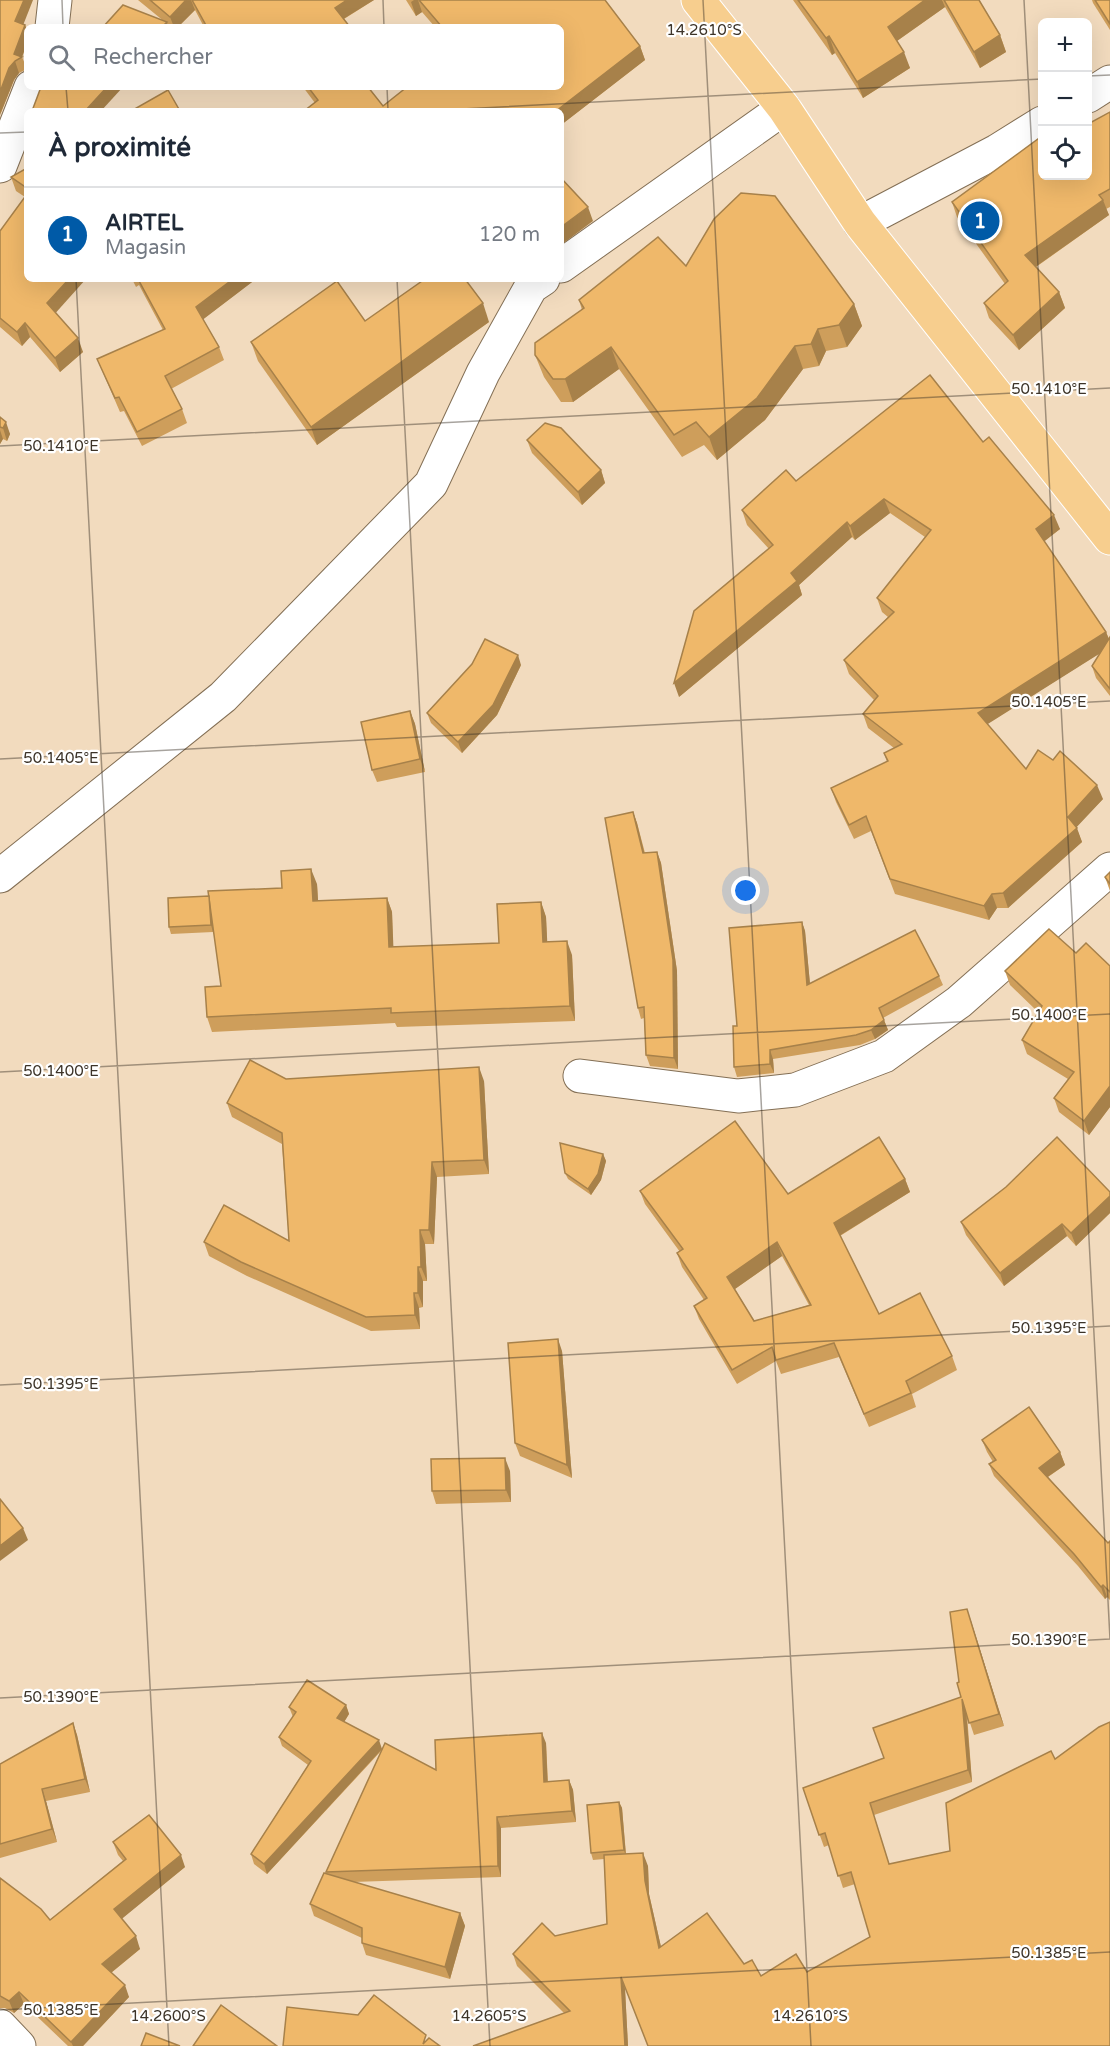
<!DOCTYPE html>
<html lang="fr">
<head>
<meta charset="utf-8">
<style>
  :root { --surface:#fff; --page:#f6f6f7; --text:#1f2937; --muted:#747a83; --line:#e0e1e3; --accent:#005aa7 }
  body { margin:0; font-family:"Varela Round",sans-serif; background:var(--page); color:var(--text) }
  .controls { position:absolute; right:18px; top:18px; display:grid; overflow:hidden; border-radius:9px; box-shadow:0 6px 24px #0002 }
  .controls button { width:54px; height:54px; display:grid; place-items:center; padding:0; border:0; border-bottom:2px solid var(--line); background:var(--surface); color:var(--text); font:30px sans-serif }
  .you { position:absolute; left:746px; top:891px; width:21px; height:21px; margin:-15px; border:4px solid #fff; border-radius:50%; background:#1a73e8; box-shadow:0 0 0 9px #1a73e833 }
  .badge { display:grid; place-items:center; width:39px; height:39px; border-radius:50%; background:var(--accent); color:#fff; font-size:20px; font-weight:700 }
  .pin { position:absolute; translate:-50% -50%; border:3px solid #fff; box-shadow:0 2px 6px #0006 }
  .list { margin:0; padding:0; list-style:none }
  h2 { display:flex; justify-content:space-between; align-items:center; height:78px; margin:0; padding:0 24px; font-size:26px }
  h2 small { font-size:20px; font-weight:400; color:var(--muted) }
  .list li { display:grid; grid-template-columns:39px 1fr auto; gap:18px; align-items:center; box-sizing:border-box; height:96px; padding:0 24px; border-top:2px solid var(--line) }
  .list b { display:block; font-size:22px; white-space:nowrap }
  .list p { margin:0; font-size:20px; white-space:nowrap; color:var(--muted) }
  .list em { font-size:20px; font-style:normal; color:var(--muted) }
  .icon { flex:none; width:33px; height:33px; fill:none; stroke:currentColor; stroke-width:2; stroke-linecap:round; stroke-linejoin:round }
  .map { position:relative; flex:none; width:1110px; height:2046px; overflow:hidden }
  .search { position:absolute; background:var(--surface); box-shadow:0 6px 24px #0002; left:24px; top:24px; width:540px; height:66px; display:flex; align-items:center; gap:15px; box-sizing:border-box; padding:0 21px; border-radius:9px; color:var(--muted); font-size:22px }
  .panel { position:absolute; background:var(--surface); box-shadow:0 6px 24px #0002; left:24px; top:108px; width:540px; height:174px; border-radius:9px }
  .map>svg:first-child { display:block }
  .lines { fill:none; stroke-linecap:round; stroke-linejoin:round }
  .minor-casing { stroke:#836f55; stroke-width:35 }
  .major-casing { stroke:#fff; stroke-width:35 }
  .minor { stroke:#fff; stroke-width:33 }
  .major { stroke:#f7ce8e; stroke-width:33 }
  .wall { fill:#ce9e5b; fill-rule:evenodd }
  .shaded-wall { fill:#a7814a }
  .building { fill:#efb86a; stroke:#a7814a; stroke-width:1.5; fill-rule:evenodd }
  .ticks { fill:none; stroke:#3c3328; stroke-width:1.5; stroke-opacity:0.45 }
  .ticks-label { font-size:15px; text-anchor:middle; fill:#3c3328; stroke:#fff; stroke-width:4.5; stroke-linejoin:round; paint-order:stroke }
</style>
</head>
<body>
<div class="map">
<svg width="1110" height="2046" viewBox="0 0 1110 2046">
  <rect width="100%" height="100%" fill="#f2dbbe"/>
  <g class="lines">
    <defs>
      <g id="minor">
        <path d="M52,27l3,-27"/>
        <path d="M1088,96l22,-14"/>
        <path d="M0,166l31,-79"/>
        <path d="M860,223l137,-72 45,-28"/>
        <path d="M561,266l223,-158"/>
        <path d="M0,876l223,-179 208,-213 52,-111 48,-86 12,-8"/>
        <path d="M580,1076l158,20 57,-6 89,-34 75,-54 151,-133"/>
        <path d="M0,2026l19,20"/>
      </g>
      <path id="major" d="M698,0l86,108 76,115 250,315"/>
    </defs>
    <use href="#minor" class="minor-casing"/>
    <use href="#major" class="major-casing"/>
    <use href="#minor" class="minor"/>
    <use href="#major" class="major"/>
  </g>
  <g class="wall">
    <path d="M138,0h236l-30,19 6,8h-146l-9,-17 -17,17h-7z"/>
    <path d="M406,0h199l35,46 5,14 -84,65v-14h-257l11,-8 -12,-16h65l15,19 178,-79h-126l-13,-15 -6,4z"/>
    <path d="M793,0h186l21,35 6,17 -26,16 -35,-61 -48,34 13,27 -47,30 -28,-45 -3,2z"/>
    <path d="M1092,0h18v30l-17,-27z"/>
    <path d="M23,24l4,5v14l-5,14 5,12 -8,4 -5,7 -14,35z"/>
    <path d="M1110,112v95l-4,2 3,6 -73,52 23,25 6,16 -46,42 -30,-32 -5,-15 21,-19 -48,-67 -5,-15 90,-26z"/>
    <path d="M27,168v111l29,34 27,39 -23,20 -30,-35 -8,9 -22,-19v-96l25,-34 -9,-6 -5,-14z"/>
    <path d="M686,266l168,38 8,22 -15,21 -21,4 -7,15 -16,3 -38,51 -48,40 -13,-15 -22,12 -63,-88 -46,33h-12l-17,-25 -9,-22 47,-45 -3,-10z"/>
    <path d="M132,279h124l-53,40 16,28 5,13 -53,29 11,20 5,14 -45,23 -18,-35 -4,1 -23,-53 66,-29 -24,-45 -3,2z"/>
    <path d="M365,321l124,1 -172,123 -59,-84 -7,-19z"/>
    <path d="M0,417l10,17 -3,7 -4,-2 -3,5z"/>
    <path d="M527,440l74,30 4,13 -23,22 -50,-52z"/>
    <path d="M983,442l77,87 -16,12 62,91 3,7 1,-2v59l-14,-18 -4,-12 8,-13 -113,71 39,45 77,30 -27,28 6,15 -74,66h-11l-8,12 -94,-26 -24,-63 -17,8 -18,-37 -5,-14 56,-26 -3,-9 10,-5 -26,-20 -5,-14 11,-14 -25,-26 -5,-14 44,-43 -6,-5 -5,-14 48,-61 -35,-24 -35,27 -3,-3 -53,48 3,10 -123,102 90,-148 -22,-24 -5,-15 54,-29z"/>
    <path d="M521,665l-24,50 -35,38 -31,-30 -4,-10z"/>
    <path d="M410,711l5,13 10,48 -48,10 -5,-12z"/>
    <path d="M633,812l4,11 8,30 12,-1 4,11 16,108 1,98 -28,-3 -4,-11 -2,-37 -3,1 -3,-11z"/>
    <path d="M1110,872v19l-5,-14z"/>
    <path d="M317,884l1,17 69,-3 5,14 1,35 106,-4 42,-41 5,15 1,25 25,13 3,66 -178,6 -2,-4 -183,9 -5,-15 14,-31 -8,-61v7l-42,2 -2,-7 40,-31z"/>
    <path d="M802,922l3,9 5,53 129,-8 4,9 -60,33 5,12 -13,9 -15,6 -87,14 1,14 -37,4 -3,-10 3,-41z"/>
    <path d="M1076,953l34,13v141l-21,28 -30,-23 -5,-14 14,-19 -41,-25 -5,-14 16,-28 -28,-27 -5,-14z"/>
    <path d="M286,1079l198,2 5,93 -52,3 -3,67h-9l2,37h-4v26l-4,1 1,21 -49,2 -124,-55 -38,-20 -5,-14 85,-1 -7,-97 -50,-27 -5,-14z"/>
    <path d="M603,1154l3,7 -5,19 -10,15 -23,-16 -3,-6z"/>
    <path d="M905,1179l5,13 -70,44 39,78 73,42 5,14 -45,24 4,13 -47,20 -30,-70 -58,17 -5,-13 -39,23 -38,-65 -5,-13 10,-6 -22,-33 -5,-14 3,-1 -35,-48 -5,-13 148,3zM782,1256l27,49 -55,16 -19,-32z"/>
    <path d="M1110,1192v21l-34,33 -9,-10 -63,50 -38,-51 -5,-13z"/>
    <path d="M562,1351l10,127 -52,-22 -5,-13z"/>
    <path d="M982,1440l78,12 5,13 -17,12 60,66 2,-2v59l-3,-3 -2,2 -27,-33 -84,-90 -5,-12 4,-2 -6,-10z"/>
    <path d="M510,1471l1,31 -75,2 -4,-13z"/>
    <path d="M971,1621l33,105 -30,9 -7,-21 5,68 -98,33 15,49 61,-13 105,-92 55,287 -485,-57 3,57h-155l91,-33 -47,-47 -4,-12 42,-18 52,-12 -3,-65 -11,1 -2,-7 28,-51 3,6 4,46 22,12 1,28 12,53 83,17 17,12 46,-4 63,-35 -15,-53 -12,4 -14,-43 -5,2 -21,-59 81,-30 77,-61 -2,-15z"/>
    <path d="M346,1705l3,9 -5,8 38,27 54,21 110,-27 2,39 21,-2 4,10 3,32 -75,6v49l-148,5 107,31 5,13 -15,53 -84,-24 -4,-12v-5l-48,-22 -4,-12 17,-30 -1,-2 56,-122 -115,124 -13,-10 -3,-10 57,-89 -26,-19 -3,-9 14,-20 -4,-10z"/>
    <path d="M73,1723l4,12 13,57 -44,9 11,41 -57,16v-94z"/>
    <path d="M113,1842l72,25 -64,52 19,30 -29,24 18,24 -46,49h-15l-44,-42 -10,9 -9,-5h-5v-130l50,42 73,-59 -5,-6z"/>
  </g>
  <g class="shaded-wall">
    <path d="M24,0h9l-13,33 -5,-12z"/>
    <path d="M186,0h5l4,10 -17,17h-4l-4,-10z"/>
    <path d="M347,0h27l-34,21 -5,-13z"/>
    <path d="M414,0h4l4,12 -6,4 -5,-14z"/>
    <path d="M925,0h17l3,7 -51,36 -6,-16z"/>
    <path d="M167,22l1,5h-6z"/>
    <path d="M25,25l2,4v14l-5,14 -8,-3z"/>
    <path d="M1000,35l6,17 -26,16 -6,-16z"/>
    <path d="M829,36l6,17 -3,2 -6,-17z"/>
    <path d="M640,46l5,14 -84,65v-14h-5z"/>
    <path d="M904,52l6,16 -47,30 -6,-16z"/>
    <path d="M15,61l4,12 -5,7 -14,35v-23l9,-24z"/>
    <path d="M107,87h16l-22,24h-16z"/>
    <path d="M1103,200l6,15 -78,55 -6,-15z"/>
    <path d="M588,207l5,14 -32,24v-18z"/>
    <path d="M69,279h17l-34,38 -5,-14z"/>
    <path d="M233,279h23l-55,42 -5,-14z"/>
    <path d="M1059,292l6,16 -46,42 -6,-15z"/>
    <path d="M483,303l6,19 -172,123 -6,-18z"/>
    <path d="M854,304l8,22 -15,21 -8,-22z"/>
    <path d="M25,323l5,14 -8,9 -5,-14z"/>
    <path d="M818,329l8,22 -7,15 -8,-22z"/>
    <path d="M78,338l5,14 -23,20 -5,-14z"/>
    <path d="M795,346l8,23 -38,51 -48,40 -8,-23z"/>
    <path d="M611,347l8,22 -46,33 -8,-23z"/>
    <path d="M6,422l4,12 -3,7 -4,-13z"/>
    <path d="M0,430l3,9 -3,5z"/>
    <path d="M601,470l4,13 -23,22 -4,-13z"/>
    <path d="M884,499l6,14 -35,27 -5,-14z"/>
    <path d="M1054,515l6,14 -19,15 -5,-15z"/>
    <path d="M847,522l5,15 -53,48 3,10 -123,102 -5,-14 117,-110z"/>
    <path d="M1106,632l4,10v5l-127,80 -5,-14z"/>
    <path d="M518,655l3,10 -24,50 -35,38 -4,-11z"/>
    <path d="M410,711l5,13 10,48 -5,-13z"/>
    <path d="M1097,785l6,14 -30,32 -5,-14z"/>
    <path d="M633,812l4,11 10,41 -4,-11z"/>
    <path d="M1077,828l5,14 -74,66 -5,-15z"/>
    <path d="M657,852l4,11 16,108 1,98 -4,-11z"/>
    <path d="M311,869l6,15 2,32 -6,-15z"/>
    <path d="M992,894l5,14 -8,12 -5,-14z"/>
    <path d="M209,896l3,7 1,29 -2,-7z"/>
    <path d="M387,898l5,14 2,50 -5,-15z"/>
    <path d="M541,902l5,15 2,40 -5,-15z"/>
    <path d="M802,922l3,9 6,64 -4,-10z"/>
    <path d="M567,941l5,14 3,66 -5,-15z"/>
    <path d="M884,1020l4,10 -13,9 -4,-9z"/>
    <path d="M770,1050l3,9 1,14 -4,-9z"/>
    <path d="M479,1067l5,14 5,93 -5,-14z"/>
    <path d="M1110,1086v21l-21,28 -5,-14z"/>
    <path d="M603,1154l3,7 -5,19 -10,15 -3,-6z"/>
    <path d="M432,1162l5,15 -3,67 -5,-14z"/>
    <path d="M905,1179l5,13 -71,44 -5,-13z"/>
    <path d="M1110,1196v17l-34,33 -5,-13z"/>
    <path d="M1062,1224l5,12 -63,50 -4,-13z"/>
    <path d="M420,1230l5,14 2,37 -6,-14z"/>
    <path d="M777,1242l5,14 -50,35 -5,-14z"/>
    <path d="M418,1267l5,14v26l-5,-14z"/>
    <path d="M414,1293l5,15 1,21 -5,-14z"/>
    <path d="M558,1339l4,12 10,127 -5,-13z"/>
    <path d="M1060,1452l5,13 -22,15 -4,-12z"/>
    <path d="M505,1458l5,13 1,31 -5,-12z"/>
    <path d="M23,1528l5,12 -28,21v-15z"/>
    <path d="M1103,1585l4,12 -2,2 -4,-12z"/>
    <path d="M967,1609l4,12 33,105 -5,-12z"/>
    <path d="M962,1699l4,12 6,71 -4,-12z"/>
    <path d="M346,1705l3,9 -8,13 -4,-9z"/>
    <path d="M73,1723l4,12 13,57 -5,-13z"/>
    <path d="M542,1733l4,10 2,50 -4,-11z"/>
    <path d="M379,1740l3,9 -115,125 -3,-10z"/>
    <path d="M569,1780l4,10 3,32 -4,-11z"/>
    <path d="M42,1789l4,12 11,41 -5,-13z"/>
    <path d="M619,1802l3,6 4,49 -2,-7z"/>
    <path d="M497,1817l4,11v49l-3,-11z"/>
    <path d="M643,1853l5,13 1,28 15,66 -5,-12 -14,-67z"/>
    <path d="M181,1855l4,12 -67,55 -4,-13z"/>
    <path d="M460,1913l5,13 -15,53 -5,-12z"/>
    <path d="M136,1936l4,13 -33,27 -5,-12z"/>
    <path d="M621,1977l4,12 3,57h-3z"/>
    <path d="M125,1985l4,12 -46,49h-10l-2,-4z"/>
    <path d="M19,1992l5,12 -10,9 -5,-12z"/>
  </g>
  <g class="building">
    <path d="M0,0h24l-9,21 10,4 -11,29 8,3 -7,4 -6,7 -9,24z"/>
    <path d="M150,0h36l-16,17z"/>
    <path d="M192,0h155l-12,8 15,19h-143z"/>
    <path d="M419,0h186l35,46 -84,65h-252l14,-11 -10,-13h60l15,19 24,-19h154v-60h-119z"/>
    <path d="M798,0h127l-37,27 16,25 -47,30 -28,-46 -3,2z"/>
    <path d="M944,0h35l21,35 -26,17z"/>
    <path d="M1095,0h15v24z"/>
    <path d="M123,5l44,17 -5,5h-59z"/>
    <path d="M41,87h66l-22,24h-53z"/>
    <path d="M168,90l12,21h-49z"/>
    <path d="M1110,112v77l-11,6 4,5 -78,55 34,37 -46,43 -29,-32 24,-22 -56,-79 90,-66v40h46v-52z"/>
    <path d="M27,168v20l-16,-11z"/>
    <path d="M561,178l27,29 -27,20z"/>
    <path d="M741,193l34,3 79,108 -15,21 -21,4 -7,15 -16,2 -38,52 -48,39 -13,-15 -22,13 -63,-88 -46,32h-12l-18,-24v-12l49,-35 -5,-8 79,-63 28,29 28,-47z"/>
    <path d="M27,194v85h42l-22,24 31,35 -23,20 -30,-35 -8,9 -17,-14v-87z"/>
    <path d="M138,279h95l-37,28 23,40 -54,29 17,33 -45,23 -18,-35 -4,1 -18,-39 68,-30z"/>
    <path d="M425,279h40l18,24 -172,124 -60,-85 86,-61 28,40z"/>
    <path d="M930,375l53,67 6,-5 65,78 -18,14 70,103 -128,81 48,56 12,-19 15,10 7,-9 37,34 -29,32 9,11 -74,65 -11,1 -8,12 -94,-27 -24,-63 -17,9 -18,-37 57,-27 -4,-8 18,-9 -39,-30 15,-18 -34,-36 50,-48 -17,-14 54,-68 -47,-31 -34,27 -3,-4 -56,51 6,8 -123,102 20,-72 79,-66 -31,-35 44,-40 10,11z"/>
    <path d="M0,417l6,5 -3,6 -3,-1z"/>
    <path d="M545,423l16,5 40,42 -23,22 -51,-52z"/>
    <path d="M1110,637v52l-18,-23z"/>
    <path d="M485,639l33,16 -25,50 -35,37 -31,-29 45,-49z"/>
    <path d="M410,711l10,48 -48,11 -11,-48z"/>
    <path d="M633,812l10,41 14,-1 16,108 1,98 -28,-3 -2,-48 -6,1 -33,-190z"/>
    <path d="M311,869l2,32 74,-3 2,49 110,-4 -2,-39 44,-2 2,40 24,-1 3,65 -179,7v-5l-184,9 -2,-30 16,-1 -13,-95 74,-3 -1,-17z"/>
    <path d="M1110,872v12l-5,-7z"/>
    <path d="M209,896l2,29 -42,2 -1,-29z"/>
    <path d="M802,922l5,63 108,-55 24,46 -60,32 5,12 -13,10 -15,5 -86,15v14l-36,3 -1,-41h4l-8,-98z"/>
    <path d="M1049,929l27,24 10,-10 24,23v120l-26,35 -30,-23 20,-26 -52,-32 20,-34 -37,-35z"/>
    <path d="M250,1060l36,19 193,-12 5,93 -52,2 -3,68h-9l1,37h-3v26h-4l1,22 -49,2 -125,-55 -37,-20 20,-37 65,36 -7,-108 -55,-30z"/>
    <path d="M735,1121l53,73 91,-57 26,42 -71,44 45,91 41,-21 32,63 -46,25 5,12 -47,21 -30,-71 -58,17 -4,-13 -40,23 -38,-64 13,-8 -30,-45 6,-4 -43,-58zM777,1242l34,63 -57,16 -27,-44z"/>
    <path d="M1057,1137l53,55v4l-39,37 -9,-9 -62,49 -39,-51 45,-35z"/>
    <path d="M560,1143l43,11 -5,20 -10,15 -23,-16z"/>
    <path d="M558,1339l9,126 -52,-22 -7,-100z"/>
    <path d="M1029,1407l31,45 -21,16 69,75 2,-2v51l-7,-7 -2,2 -27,-33 -85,-90 7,-4 -14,-20z"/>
    <path d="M505,1458l1,32 -74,1 -1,-32z"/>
    <path d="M0,1499l23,29 -23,18z"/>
    <path d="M967,1609l32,105 -30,9 -7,-24 6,71 -98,33 19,61 61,-13 -4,-48 105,-52 4,8 44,-32 11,-5v324h-462l-27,-69 4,69h-152l97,-35 -57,-57 29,-31 13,13 52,-12 -3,-69 39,-2 2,28 14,67 48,-35 37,51 8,-4 9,16 35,-22 11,18 63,-35 -19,-65 -13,4 -13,-43 -6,2 -16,-47 81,-30 -11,-30 88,-31 -4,-14 2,-1 -9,-70z"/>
    <path d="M307,1680l39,25 -9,13 42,22 -115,124 -13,-10 60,-93 -32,-24 17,-25 -7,-5z"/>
    <path d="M73,1723l12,56 -43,10 10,40 -52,15v-80z"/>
    <path d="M542,1733l2,49 25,-2 3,31 -75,6 1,49 -172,6 59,-129 51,27 -1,-30z"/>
    <path d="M619,1802l5,48 -33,3 -4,-48z"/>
    <path d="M149,1815l32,40 -67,54 22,27 -34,28 23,21 -54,57 -52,-50 -10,9 -9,-5v-118l41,31 9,11 76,-61 -13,-17z"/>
    <path d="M324,1873l136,40 -15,54 -83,-24v-15l-52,-24z"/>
    <path d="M374,1995l52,40 -3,9 6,-6 11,8h-157l4,-39 71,8z"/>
    <path d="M221,2005l56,41h-84z"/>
    <path d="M146,2033l34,13h-39z"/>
  </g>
  <path class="ticks" d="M62,0l1,27M383,0l1,27M703,0l108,2046M1024,0l86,1639M1088,76l22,-1M66,87l2,24M387,87l1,24M423,111l619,-32M0,133l27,-1M76,279l93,1767M397,279l93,1767M0,446l1110,-58M0,759l1110,-58M0,1072l1110,-58M0,1385l1110,-59M0,1698l1110,-59M0,2010l1110,-58"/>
  <g class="ticks-label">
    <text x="704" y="35">14.2610°S</text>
    <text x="1049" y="394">50.1410°E</text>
    <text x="61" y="451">50.1410°E</text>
    <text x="1049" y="707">50.1405°E</text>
    <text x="61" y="763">50.1405°E</text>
    <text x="1049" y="1020">50.1400°E</text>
    <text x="61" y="1076">50.1400°E</text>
    <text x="1049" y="1333">50.1395°E</text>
    <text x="61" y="1389">50.1395°E</text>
    <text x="1049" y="1645">50.1390°E</text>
    <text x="61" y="1702">50.1390°E</text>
    <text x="1049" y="1958">50.1385°E</text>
    <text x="61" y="2015">50.1385°E</text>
    <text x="168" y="2021">14.2600°S</text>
    <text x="489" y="2021">14.2605°S</text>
    <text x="810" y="2021">14.2610°S</text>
  </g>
</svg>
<div class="controls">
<button>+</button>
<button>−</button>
<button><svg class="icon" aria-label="locate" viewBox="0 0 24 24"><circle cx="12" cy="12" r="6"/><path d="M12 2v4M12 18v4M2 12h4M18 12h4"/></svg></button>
</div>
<div class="you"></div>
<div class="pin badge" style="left:980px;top:221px">1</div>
<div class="search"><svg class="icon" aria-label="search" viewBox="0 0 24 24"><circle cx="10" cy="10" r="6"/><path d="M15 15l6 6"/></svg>Rechercher</div>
<section class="panel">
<h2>À proximité<small></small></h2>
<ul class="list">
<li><span class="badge">1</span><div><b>AIRTEL</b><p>Magasin</p></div><em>120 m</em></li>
</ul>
</section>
</div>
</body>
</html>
